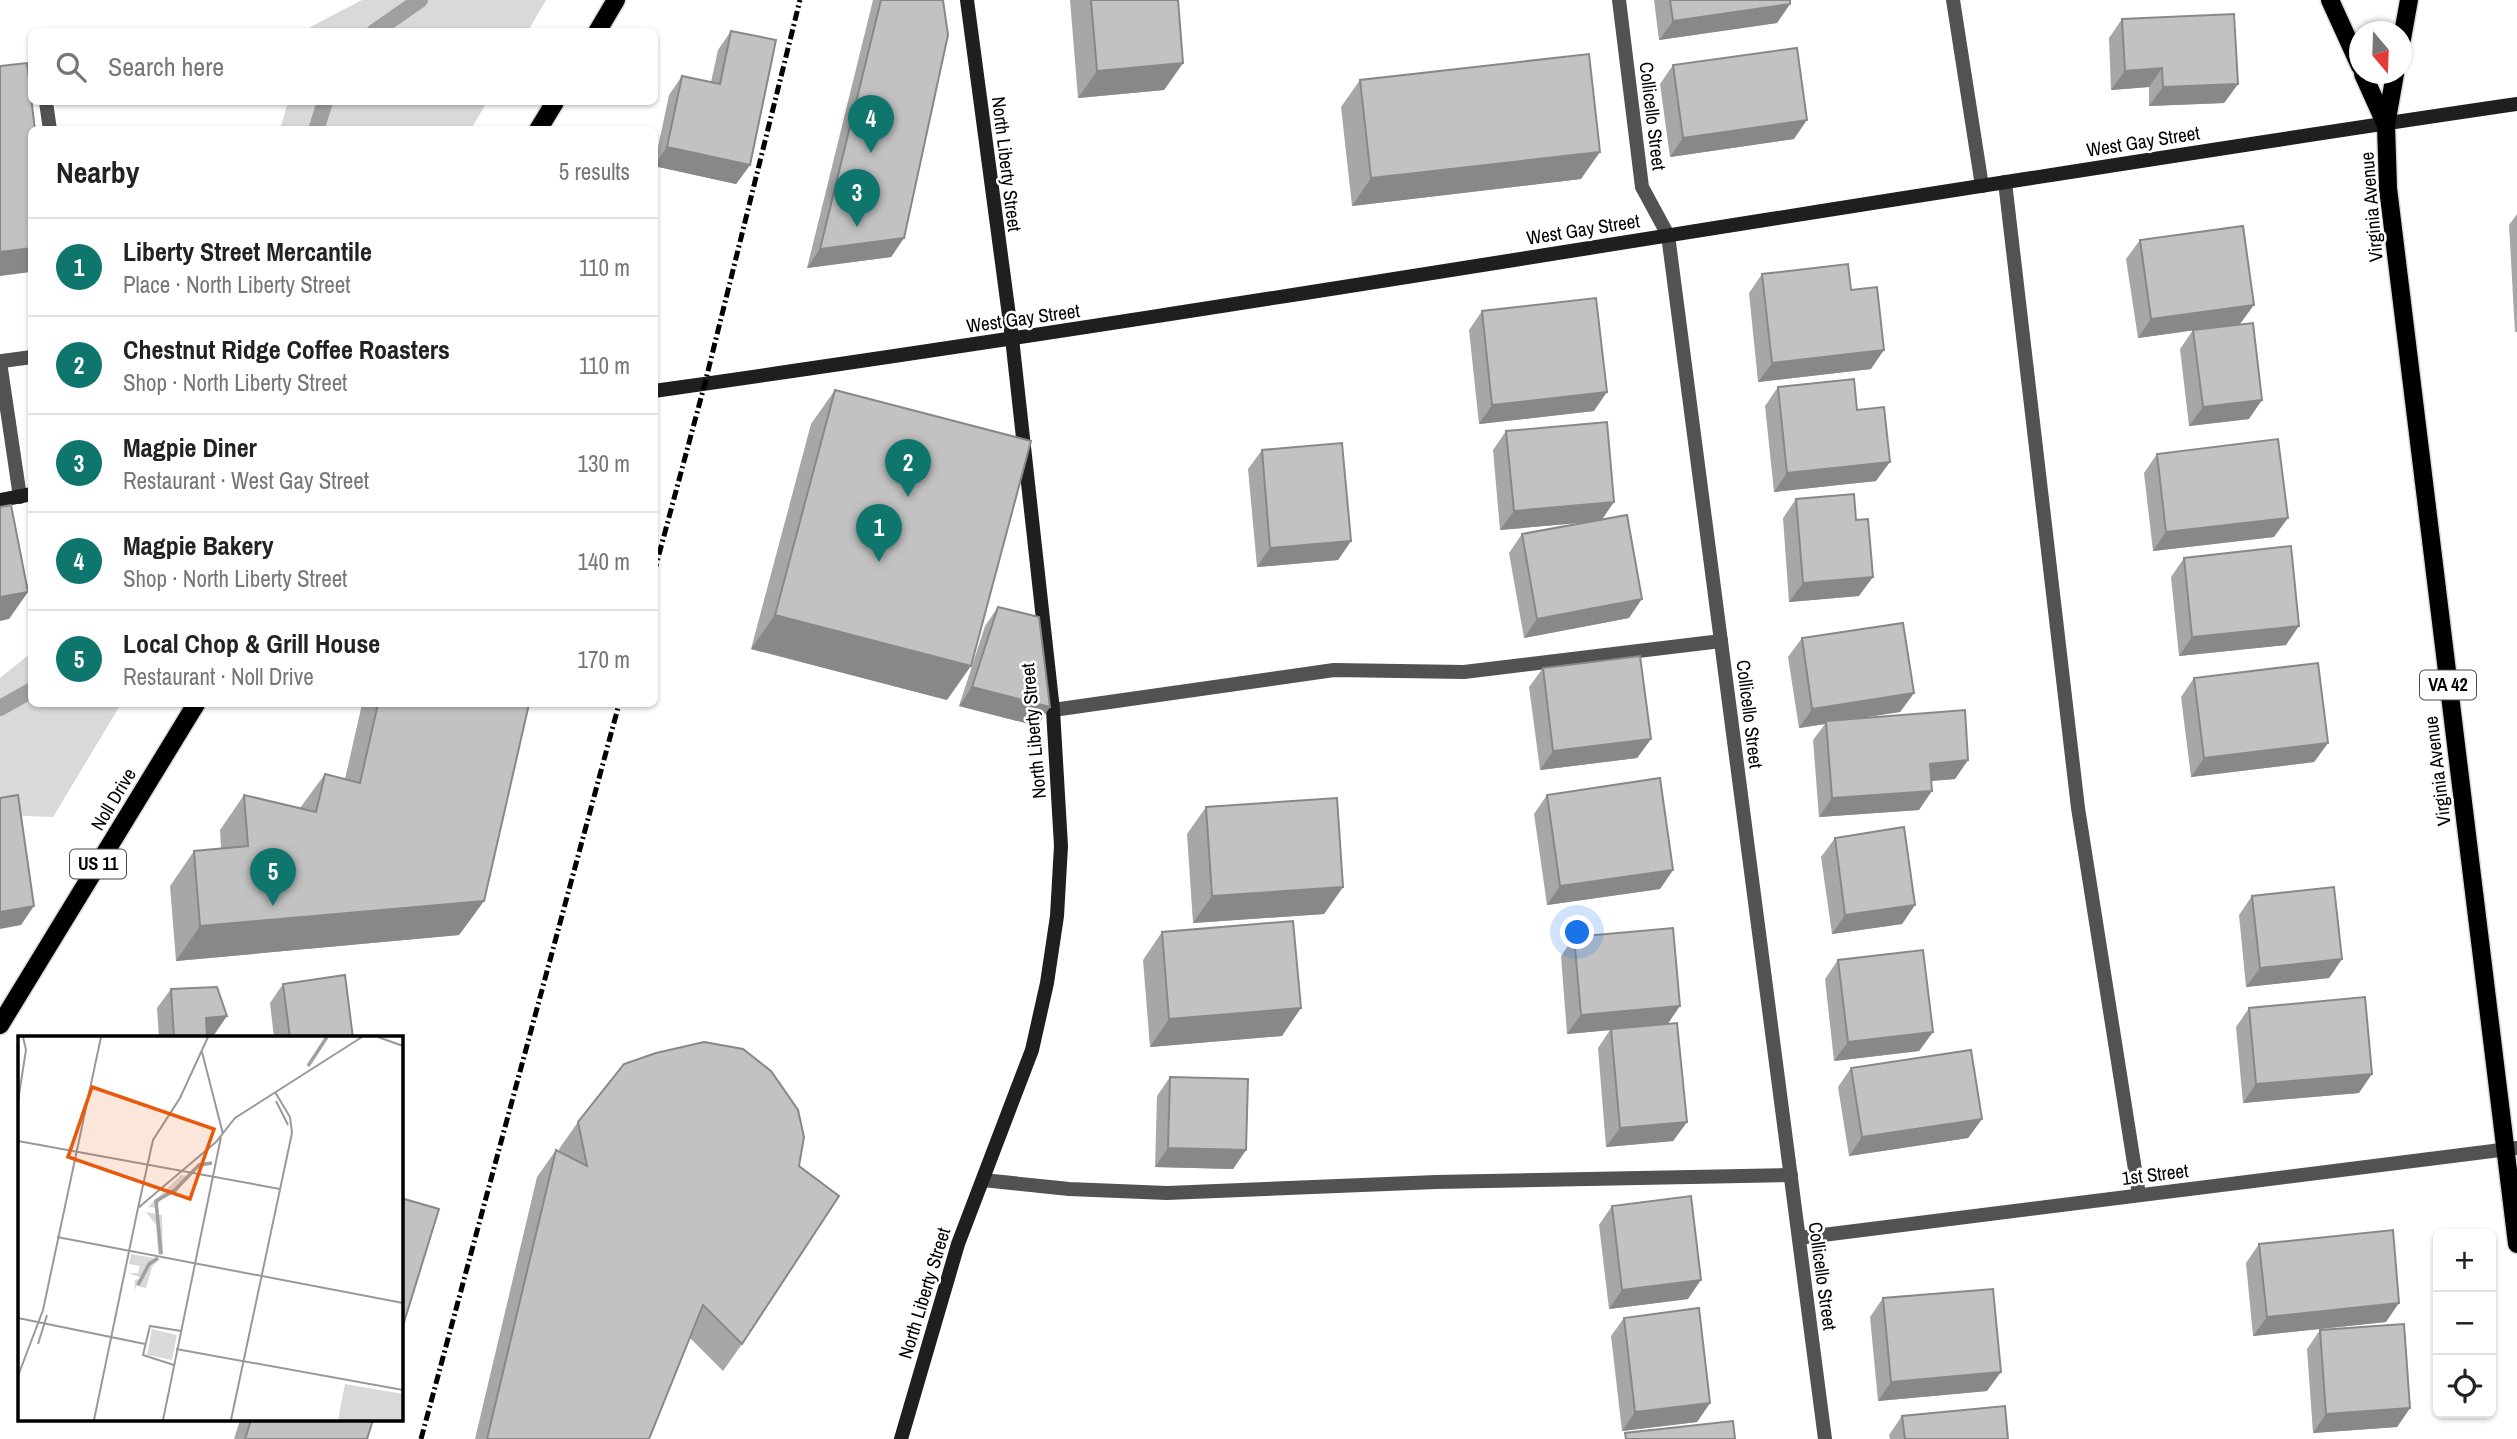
<!DOCTYPE html>
<html lang="en">
<head>
<meta charset="utf-8">
<style>
  :root { --surface:#fff; --page:#f2f2f2; --text:#222; --muted:#767676; --line:#e0e0e0; --accent:#0f766e }
  body { margin:0; font-family:"Archivo Narrow",sans-serif; background:var(--page); color:var(--text) }
  .controls { position:absolute; right:21px; bottom:21px; display:grid; overflow:hidden; border-radius:10px; box-shadow:0 2px 5px #0004 }
  .controls button { width:63px; height:63px; display:grid; place-items:center; padding:0; border:0; border-bottom:2px solid var(--line); background:var(--surface); color:var(--text); font:35px sans-serif }
  .compass { position:absolute; left:2349px; top:21px; width:63px; height:63px; border-radius:50%; background:var(--surface); box-shadow:0 2px 5px #0004; rotate:161deg }
  .you { position:absolute; left:1578px; top:933px; width:24px; height:24px; margin:-18px; border:5px solid #fff; border-radius:50%; background:#1a73e8; box-shadow:0 0 0 10px #1a73e833 }
  .badge { display:grid; place-items:center; width:46px; height:46px; border-radius:50%; background:var(--accent); color:#fff; font-size:23px; font-weight:700 }
  .pin { position:absolute; translate:-50% -58px; filter:drop-shadow(0 2px 4px #0008) }
  .pin::after { content:''; position:absolute; top:37px; width:24px; height:21px; background:inherit; clip-path:polygon(0 0,100% 0,50% 100%) }
  .list { margin:0; padding:0; list-style:none }
  h2 { display:flex; justify-content:space-between; align-items:center; height:91px; margin:0; padding:0 28px; font-size:30px }
  h2 small { font-size:23px; font-weight:400; color:var(--muted) }
  .list li { display:grid; grid-template-columns:46px 1fr auto; gap:21px; align-items:center; box-sizing:border-box; height:98px; padding:0 28px; border-top:2px solid var(--line) }
  .list b { display:block; font-size:26px; white-space:nowrap }
  .list p { margin:0; font-size:23px; white-space:nowrap; color:var(--muted) }
  .list em { font-size:23px; font-style:normal; color:var(--muted) }
  .icon { flex:none; width:38px; height:38px; fill:none; stroke:currentColor; stroke-width:2; stroke-linecap:round; stroke-linejoin:round }
  .map { position:relative; flex:none; width:2517px; height:1439px; overflow:hidden }
  .search { position:absolute; background:var(--surface); box-shadow:0 2px 5px #0004; left:28px; top:28px; width:630px; height:77px; display:flex; align-items:center; gap:18px; box-sizing:border-box; padding:0 24px; border-radius:10px; color:var(--muted); font-size:26px }
  .panel { position:absolute; background:var(--surface); box-shadow:0 2px 5px #0004; left:28px; top:126px; width:630px; height:581px; border-radius:10px }
  .map>svg:first-child { display:block }
  .green { fill:#d9d9d9 }
  .lines { fill:none; stroke-linecap:round; stroke-linejoin:round }
  .stream { stroke:#a0a0a0; stroke-width:16 }
  .primary-casing { stroke:#dbdbdb; stroke-width:21 }
  .lane { stroke:#525252; stroke-width:14 }
  .street { stroke:#525252; stroke-width:14 }
  .secondary { stroke:#1f1f1f; stroke-width:14 }
  .primary { stroke:#000; stroke-width:18 }
  .rail { stroke:#000; stroke-width:5; stroke-dasharray:10 3.5 2 3.5; stroke-linecap:butt }
  .wall { fill:#a7a7a7 }
  .shaded-wall { fill:#888 }
  .building { fill:#c2c2c2; stroke:#888; stroke-width:2 }
  .labels { text-anchor:middle; stroke-width:5; stroke-linejoin:round; paint-order:stroke }
  .shield { fill:#fff; stroke:#4c4c4c; stroke-width:2 }
  .shield-label { font-size:18px; font-weight:bold; fill:#000 }
  .street-label { font-size:19px; fill:#000; stroke:#fff }
  .inset-river { fill:none; stroke:#a0a0a0; stroke-width:3.5 }
  .inset-road { fill:none; stroke:#999; stroke-width:2 }
  .view { fill:#e8590c; fill-opacity:0.15; stroke:#e8590c; stroke-width:3.5 }
  .inset-edge { fill:none; stroke:#000; stroke-width:3.5 }
</style>
</head>
<body>
<div class="map">
<svg width="2517" height="1439" viewBox="0 0 2517 1439">
  <rect width="100%" height="100%" fill="#fff"/>
  <g class="green">
    <path d="M362,0h184l-18,31h-219l1,-4z"/>
    <path d="M288,102h199l-16,27h-191z"/>
    <path d="M31,653l1,51h89l-68,113 -53,-2v-137z"/>
  </g>
  <g class="lines">
    <g class="stream">
      <path d="M374,32l46,-32"/>
      <path d="M316,130l9,-28"/>
      <path d="M0,708l32,-18"/>
    </g>
    <defs>
      <g id="primary">
        <path d="M2330,0l30,66"/>
        <path d="M597,32l19,-32"/>
        <path d="M2402,39l7,-39"/>
        <path d="M2363,74l23,51"/>
        <path d="M2395,74l-9,51 2,63 129,1056"/>
        <path d="M538,130l17,-28"/>
        <path d="M0,1025l196,-321"/>
      </g>
    </defs>
    <use href="#primary" class="primary-casing"/>
    <g class="lane">
      <path d="M1953,0l29,186"/>
      <path d="M0,77l32,-5"/>
      <path d="M46,102l4,28"/>
      <path d="M2005,182l73,626 61,387"/>
      <path d="M2,361l30,-4"/>
      <path d="M0,362l20,135"/>
      <path d="M1053,710l281,-40 130,2 257,-31"/>
      <path d="M983,1180l86,9 98,4 269,-11 355,-7"/>
    </g>
    <g class="street">
      <path d="M1619,0l23,187 26,48 157,1204"/>
      <path d="M1799,1238l718,-90"/>
    </g>
    <g class="secondary">
      <path d="M654,391c622,-88 1241,-196 1863,-287"/>
      <path d="M0,500l32,-6"/>
      <path d="M901,1439l57,-195 74,-194 15,-67 10,-67 4,-70 -8,-136 -41,-372 -45,-338"/>
    </g>
    <use href="#primary" class="primary"/>
    <g class="rail">
      <path d="M654,573l51,-190 95,-383"/>
      <path d="M421,1439l198,-735"/>
    </g>
  </g>
  <g class="wall">
    <path d="M873,0h70l-39,238 -13,19 -84,11z"/>
    <path d="M1070,0h108l5,63 -19,27 -86,8z"/>
    <path d="M1654,0h136v4l-13,19 -118,17z"/>
    <path d="M2122,19l116,65 -14,19 -75,3v-19l-38,3 -2,-52z"/>
    <path d="M731,31l19,134 -14,19 -82,-18 15,-71 13,-19 29,6 7,-32z"/>
    <path d="M1673,65l121,74 -124,18 -10,-73z"/>
    <path d="M1360,80l221,99 -229,27 -11,-99z"/>
    <path d="M2517,214v118h-2l-6,-107z"/>
    <path d="M2140,240l100,84 -34,4 43,91 -60,7 -9,-77 13,-19 -55,8 -12,-79z"/>
    <path d="M1762,274l89,16 20,79 -113,13 -9,-89z"/>
    <path d="M1482,311l112,100 -115,13 -10,-94z"/>
    <path d="M1778,387l79,23 19,71 -102,11 -9,-86z"/>
    <path d="M835,390l112,310 -196,-51 60,-225z"/>
    <path d="M1506,431l96,89 27,98 -105,20 -15,-85 13,-19 68,-12 -90,8 -7,-80z"/>
    <path d="M1262,450l89,91 -13,19 -81,7 -9,-98z"/>
    <path d="M2157,454l117,83 -121,14 -9,-78z"/>
    <path d="M1796,499l63,97 -70,6 -6,-84z"/>
    <path d="M2184,558l102,87 -107,11 -8,-79z"/>
    <path d="M998,607l52,100 -13,19 -78,-20 26,-80z"/>
    <path d="M1802,638l112,55 -14,19 -47,7 115,41 -13,19 -23,2 -13,29 -100,7 -6,-77 12,-16 -26,4 -11,-71z"/>
    <path d="M1543,668l108,71 -14,19 -97,12 -11,-83z"/>
    <path d="M2194,678l134,65 -14,19 -123,15 -10,-80z"/>
    <path d="M362,704h167l-45,197 -25,34 -283,26 -6,-75 24,-35 27,-3 -1,-18 24,-35 56,13 25,-34 20,5z"/>
    <path d="M1547,795l126,75 -13,19 -113,16 -13,-91z"/>
    <path d="M1206,807l137,80 -19,27 -131,9 -6,-89z"/>
    <path d="M1835,838l80,67 -13,19 -70,10 -11,-77z"/>
    <path d="M2252,896l90,63 -13,19 -83,9 -7,-72z"/>
    <path d="M1162,932l120,104 -132,11 -7,-87z"/>
    <path d="M1574,937l94,87 19,98 -14,19 -67,6 -8,-99 12,-18 -43,4 -6,-78z"/>
    <path d="M1838,960l95,72 -14,19 -85,10 -9,-82z"/>
    <path d="M283,984l70,54h-79l-4,-35z"/>
    <path d="M171,989l43,46h-7v3h-48l-2,-30z"/>
    <path d="M2249,1008l110,85 -116,10 -7,-76z"/>
    <path d="M1851,1068l131,51 -14,19 -119,18 -11,-69z"/>
    <path d="M1170,1077l76,73 -13,19 -78,-2 2,-71z"/>
    <path d="M578,1122l164,222 -19,27 -33,-33 -41,101h-174l62,-262 19,-27 4,2 -1,-3z"/>
    <path d="M1612,1206l76,93 -79,10 -10,-84z"/>
    <path d="M2259,1244l127,78 -133,14 -7,-73z"/>
    <path d="M1883,1298l104,93 -109,10 -8,-84z"/>
    <path d="M1624,1318l86,85 -13,19 -75,9 -11,-95z"/>
    <path d="M2320,1330l90,78 -13,19 -84,6 -6,-84z"/>
    <path d="M1902,1416l106,23h-118l-1,-4z"/>
    <path d="M240,1420h133l-6,19h-133z"/>
  </g>
  <g class="shaded-wall">
    <path d="M1790,4l-13,19 -118,17 14,-19z"/>
    <path d="M1183,63l-19,27 -86,8 19,-27z"/>
    <path d="M2162,68l-13,19 -38,3 14,-19z"/>
    <path d="M2238,84l-14,19 -75,3 14,-19z"/>
    <path d="M1807,120l-13,19 -124,18 13,-19z"/>
    <path d="M667,147l83,18 -14,19 -82,-18z"/>
    <path d="M1600,152l-19,27 -229,27 19,-28z"/>
    <path d="M904,238l-13,19 -84,11 13,-19z"/>
    <path d="M32,248l-1,24 -31,4v-24z"/>
    <path d="M2254,305l-14,19 -102,14 13,-19z"/>
    <path d="M1884,350l-13,19 -113,13 14,-19z"/>
    <path d="M1607,392l-13,19 -115,13 13,-19z"/>
    <path d="M2262,400l-13,19 -60,7 14,-19z"/>
    <path d="M1890,462l-14,19 -102,11 13,-19z"/>
    <path d="M1614,502l-13,19 -101,9 14,-19z"/>
    <path d="M2288,518l-14,19 -121,14 13,-19z"/>
    <path d="M1351,541l-13,19 -81,7 13,-19z"/>
    <path d="M1873,577l-14,19 -70,6 14,-19z"/>
    <path d="M28,592l-19,27 -9,2v-24z"/>
    <path d="M1642,599l-13,19 -105,20 13,-19z"/>
    <path d="M775,615l196,51 -24,34 -196,-51z"/>
    <path d="M2299,626l-13,19 -107,11 13,-19z"/>
    <path d="M972,687l78,20 -13,19 -78,-20z"/>
    <path d="M1914,693l-14,19 -74,11v-2l-1,3 -26,4 13,-19z"/>
    <path d="M1651,739l-14,19 -97,12 13,-19z"/>
    <path d="M2328,743l-14,19 -123,15 13,-19z"/>
    <path d="M1968,760l-13,19 -38,3 13,-18z"/>
    <path d="M1932,791l-13,19 -100,7 13,-19z"/>
    <path d="M1673,870l-13,19 -113,16 13,-19z"/>
    <path d="M1343,887l-19,27 -131,9 19,-27z"/>
    <path d="M484,901l-25,34 -283,26 24,-35z"/>
    <path d="M1915,905l-13,19 -70,10 13,-19z"/>
    <path d="M34,906l-13,19 -21,4v-17z"/>
    <path d="M2342,959l-13,19 -83,9 14,-19z"/>
    <path d="M1680,1006l-13,19 -100,9 14,-19z"/>
    <path d="M1301,1008l-19,28 -132,11 19,-28z"/>
    <path d="M227,1016l-13,19 -21,2 13,-19z"/>
    <path d="M1933,1032l-14,19 -85,10 14,-19z"/>
    <path d="M2372,1074l-13,19 -116,10 13,-19z"/>
    <path d="M1982,1119l-14,19 -119,18 13,-19z"/>
    <path d="M1687,1122l-14,19 -67,6 14,-19z"/>
    <path d="M1168,1148l78,2 -13,19 -78,-2z"/>
    <path d="M1701,1280l-13,19 -79,10 13,-19z"/>
    <path d="M2399,1303l-13,19 -133,14 14,-19z"/>
    <path d="M2001,1372l-14,19 -109,10 13,-19z"/>
    <path d="M1710,1403l-13,19 -75,9 13,-19z"/>
    <path d="M2410,1408l-13,19 -84,6 13,-19z"/>
  </g>
  <g class="building">
    <path d="M881,0h62l5,35 -44,203 -84,11z"/>
    <path d="M1091,0h87l5,63 -86,8z"/>
    <path d="M1670,0h120v4l-117,17z"/>
    <path d="M2234,14l4,70 -75,3 -1,-19 -37,3 -3,-52z"/>
    <path d="M731,31l45,9 -26,125 -83,-18 15,-71 38,8z"/>
    <path d="M1797,48l10,72 -124,18 -10,-73z"/>
    <path d="M1589,54l11,98 -229,26 -11,-98z"/>
    <path d="M27,63l8,67h-3v118l-32,4v-186z"/>
    <path d="M2243,226l11,79 -103,14 -11,-79z"/>
    <path d="M1848,264l3,26 26,-3 7,63 -112,13 -10,-89z"/>
    <path d="M1596,298l11,94 -115,13 -10,-94z"/>
    <path d="M2253,323l9,77 -59,7 -10,-77z"/>
    <path d="M1854,379l3,31 27,-3 6,55 -103,11 -9,-86z"/>
    <path d="M835,390l196,51 -60,225 -196,-51z"/>
    <path d="M1607,422l7,80 -100,9 -8,-80z"/>
    <path d="M2278,439l10,79 -122,14 -9,-78z"/>
    <path d="M1342,443l9,98 -81,7 -8,-98z"/>
    <path d="M1854,494l2,26 12,-1 5,58 -70,6 -7,-84z"/>
    <path d="M11,505l17,87 -28,5v-90z"/>
    <path d="M1627,515l15,84 -105,20 -15,-85z"/>
    <path d="M2291,546l8,80 -107,11 -8,-79z"/>
    <path d="M998,607l41,10 11,90 -78,-20z"/>
    <path d="M1903,623l11,70 -102,16 -10,-71z"/>
    <path d="M1640,656l11,83 -98,12 -10,-83z"/>
    <path d="M2318,663l10,80 -124,15 -10,-80z"/>
    <path d="M378,704h151l-45,197 -284,25 -6,-75 54,-5 -4,-51 72,17 9,-38 35,9z"/>
    <path d="M1965,710l3,50 -38,4 2,27 -100,7 -6,-77z"/>
    <path d="M1660,778l13,92 -113,16 -13,-91z"/>
    <path d="M18,795l16,111 -34,6v-114z"/>
    <path d="M1337,798l6,89 -131,9 -6,-89z"/>
    <path d="M1904,827l11,78 -70,10 -10,-77z"/>
    <path d="M2334,887l8,72 -82,9 -8,-72z"/>
    <path d="M1293,921l8,87 -132,11 -7,-87z"/>
    <path d="M1673,928l7,78 -99,9 -7,-78z"/>
    <path d="M1923,950l10,82 -85,10 -10,-82z"/>
    <path d="M345,975l8,63h-63l-7,-54z"/>
    <path d="M217,987l10,29 -21,2 1,20h-33l-3,-49z"/>
    <path d="M2365,997l7,77 -116,10 -7,-76z"/>
    <path d="M1677,1023l10,99 -67,6 -9,-99z"/>
    <path d="M704,1042l39,7 28,22 27,39 6,27 -5,29 40,30 -97,148 -39,-39 -54,134h-162l69,-289 31,16 -9,-44 46,-58 32,-11z"/>
    <path d="M1971,1050l11,69 -120,18 -11,-69z"/>
    <path d="M1170,1077l78,2 -2,71 -78,-2z"/>
    <path d="M1691,1196l10,84 -79,10 -10,-84z"/>
    <path d="M401,1198l38,11 -38,123z"/>
    <path d="M2393,1230l6,73 -132,14 -8,-73z"/>
    <path d="M1993,1289l8,83 -110,10 -8,-84z"/>
    <path d="M1699,1308l11,95 -75,9 -11,-94z"/>
    <path d="M2404,1324l6,84 -84,6 -6,-84z"/>
    <path d="M2005,1406l3,33h-103l-3,-23z"/>
    <path d="M251,1420h122l-6,19h-122z"/>
    <path d="M1733,1421l2,18h-109l-1,-6z"/>
  </g>
  <g class="labels">
    <g class="shield">
      <rect x="2420" y="670.5" width="56" height="29" rx="5"/>
      <rect x="70" y="849.5" width="56" height="29" rx="5"/>
    </g>
    <g class="shield-label">
      <text x="2448" y="691">VA 42</text>
      <text x="98" y="870">US 11</text>
    </g>
    <g class="street-label">
      <text transform="translate(1653 116) rotate(83)" y="7">Collicello Street</text>
      <text transform="translate(2143 141) rotate(-9)" y="7">West Gay Street</text>
      <text transform="translate(1007 164) rotate(83)" y="7">North Liberty Street</text>
      <text transform="translate(2371 207) rotate(-95)" y="7">Virginia Avenue</text>
      <text transform="translate(1583 229) rotate(-9)" y="7">West Gay Street</text>
      <text transform="translate(1023 318) rotate(-8)" y="7">West Gay Street</text>
      <text transform="translate(1750 714) rotate(83)" y="7">Collicello Street</text>
      <text transform="translate(1033 731) rotate(-95)" y="7">North Liberty Street</text>
      <text transform="translate(2437 771) rotate(-97)" y="7">Virginia Avenue</text>
      <text transform="translate(113 799) rotate(-59)" y="7">Noll Drive</text>
      <text transform="translate(2155 1174) rotate(-7)" y="7">1st Street</text>
      <text transform="translate(1823 1276) rotate(82)" y="7">Collicello Street</text>
      <text transform="translate(924 1293) rotate(-73)" y="7">North Liberty Street</text>
    </g>
  </g>
  <g transform="translate(18 1036)">
    <rect width="385" height="385" fill="#fff"/>
    <path d="M163,139l7,1 -12,17 -14,4 -6,11 -8,-1zM128,176l16,3 1,40 -5,-1 -2,-29zM113,218l29,5 -8,8 -6,21 -10,-2 -2,7 1,-13 7,-2 -14,-5h10l2,-7 -11,-2zM134,293l25,6 -5,25 -25,-5zM327,348l58,10v26h-65z" fill="#d9d9d9"/>
    <path class="inset-river" d="M290,30l19,-29M143,218l-5,-53 19,-11 24,-25 13,-2M120,249l11,-21 9,-6"/>
    <path class="inset-road" d="M360,1l25,9M184,16l21,82M0,65l8,-51 -3,-13M258,65l12,24M0,105l262,48M120,172l15,-68 27,-42 28,-61M39,201l346,66M0,282l127,26M20,308l9,-29M158,313l227,41M156,329l-31,-10 7,-29 31,5M0,340l25,-66 58,-273M76,384l44,-212 78,-66 19,-24 127,-81M145,384l58,-283M213,384l61,-287 -2,-16 -15,-25"/>
    <path class="view" d="M74,51l122,42 -24,70 -122,-42z"/>
    <rect width="385" height="385" class="inset-edge"/>
  </g>
</svg>
<div class="controls">
<button>+</button>
<button>−</button>
<button><svg class="icon" aria-label="locate" viewBox="0 0 24 24"><circle cx="12" cy="12" r="6"/><path d="M12 2v4M12 18v4M2 12h4M18 12h4"/></svg></button>
</div>
<svg class="compass" viewBox="-18 -18 36 36"><path d="M0-13l5 13h-10z" fill="#e53935"/><path d="M0 13l5-13h-10z" fill="#767676"/></svg>
<div class="you"></div>
<div class="pin badge" style="left:879px;top:562px">1</div>
<div class="pin badge" style="left:908px;top:497px">2</div>
<div class="pin badge" style="left:857px;top:227px">3</div>
<div class="pin badge" style="left:871px;top:153px">4</div>
<div class="pin badge" style="left:273px;top:906px">5</div>
<div class="search"><svg class="icon" aria-label="search" viewBox="0 0 24 24"><circle cx="10" cy="10" r="6"/><path d="M15 15l6 6"/></svg>Search here</div>
<section class="panel">
<h2>Nearby<small>5 results</small></h2>
<ul class="list">
<li><span class="badge">1</span><div><b>Liberty Street Mercantile</b><p>Place · North Liberty Street</p></div><em>110 m</em></li>
<li><span class="badge">2</span><div><b>Chestnut Ridge Coffee Roasters</b><p>Shop · North Liberty Street</p></div><em>110 m</em></li>
<li><span class="badge">3</span><div><b>Magpie Diner</b><p>Restaurant · West Gay Street</p></div><em>130 m</em></li>
<li><span class="badge">4</span><div><b>Magpie Bakery</b><p>Shop · North Liberty Street</p></div><em>140 m</em></li>
<li><span class="badge">5</span><div><b>Local Chop &amp; Grill House</b><p>Restaurant · Noll Drive</p></div><em>170 m</em></li>
</ul>
</section>
</div>
</body>
</html>
